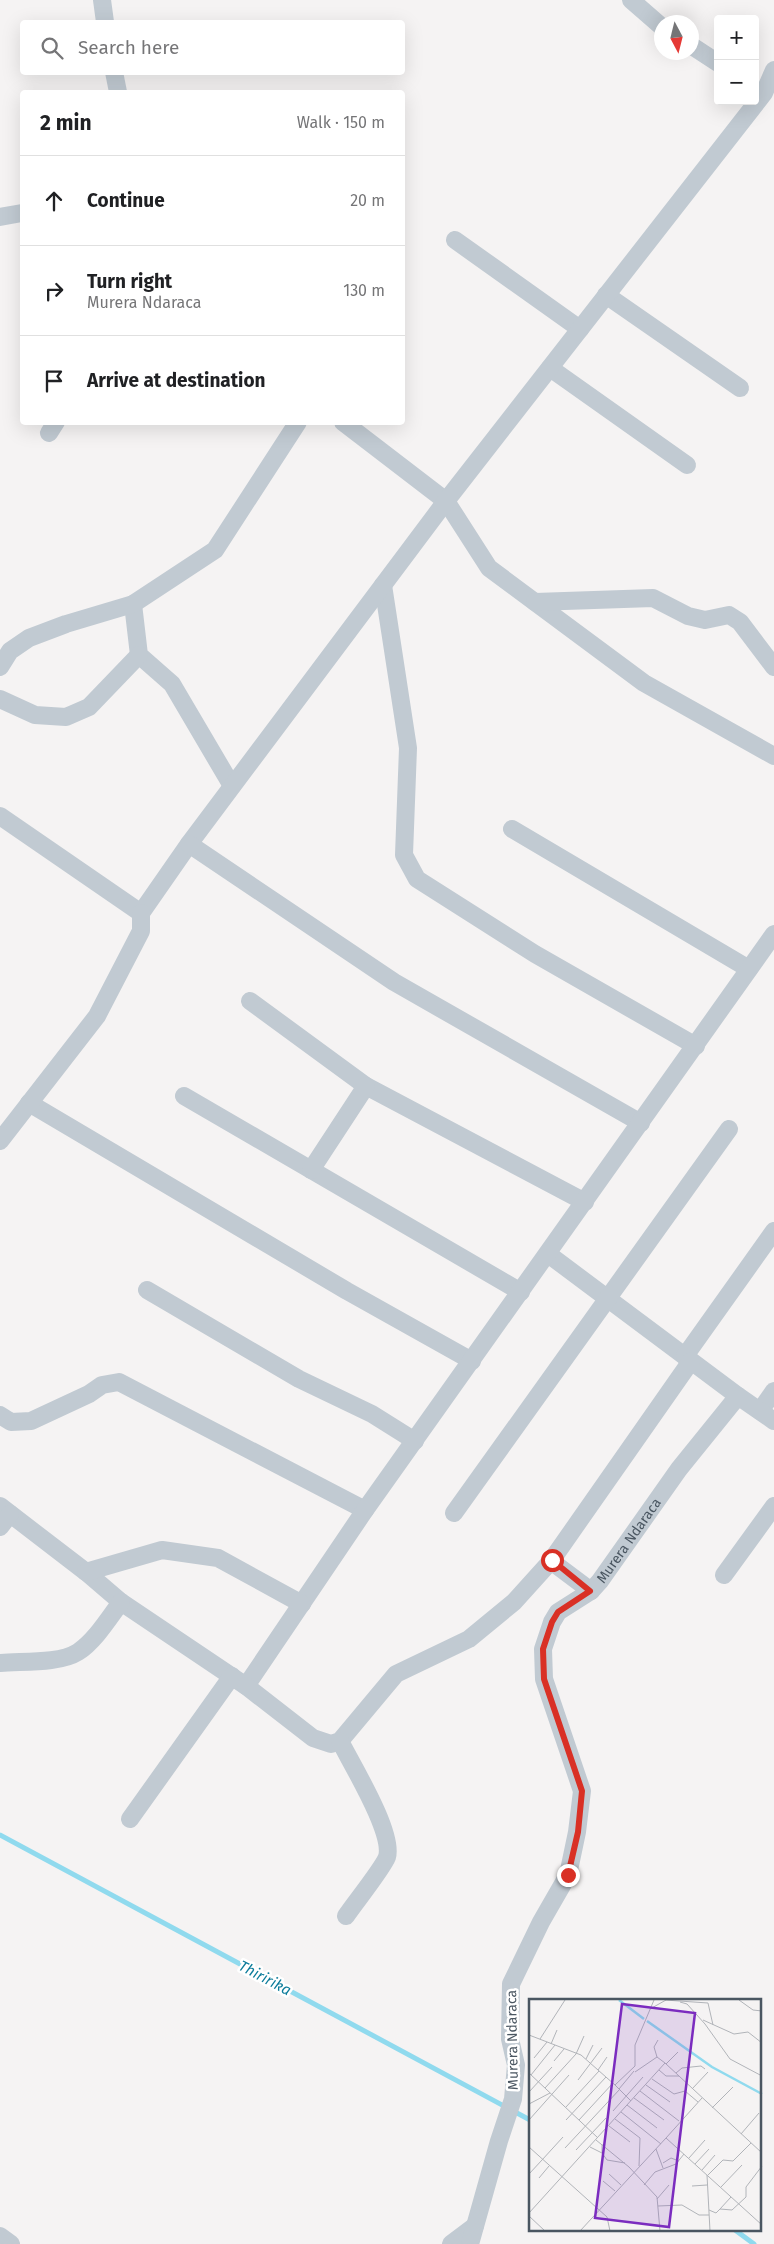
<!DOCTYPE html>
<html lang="en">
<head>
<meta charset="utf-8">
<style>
  :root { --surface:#fff; --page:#f2f2f2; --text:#202124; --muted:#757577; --line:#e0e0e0 }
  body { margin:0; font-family:"Fira Sans",sans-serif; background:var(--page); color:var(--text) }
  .controls { position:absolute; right:15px; top:15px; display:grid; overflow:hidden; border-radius:5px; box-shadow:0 5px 20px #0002 }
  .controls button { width:45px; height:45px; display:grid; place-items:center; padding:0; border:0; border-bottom:1px solid var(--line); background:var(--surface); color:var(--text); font:25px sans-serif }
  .compass { position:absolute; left:654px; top:15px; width:45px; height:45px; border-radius:50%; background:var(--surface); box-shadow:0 5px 20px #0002; rotate:173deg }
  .stop { position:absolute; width:15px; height:15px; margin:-11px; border:4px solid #d93025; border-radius:50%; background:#fff }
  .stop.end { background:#d93025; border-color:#fff; box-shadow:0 1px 5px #0008 }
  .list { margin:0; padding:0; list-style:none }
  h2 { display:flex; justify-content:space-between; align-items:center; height:65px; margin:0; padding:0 20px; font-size:21px }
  h2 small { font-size:16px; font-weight:400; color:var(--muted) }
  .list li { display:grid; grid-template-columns:32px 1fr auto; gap:15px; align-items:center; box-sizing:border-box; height:90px; padding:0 20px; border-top:1px solid var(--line) }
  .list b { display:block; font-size:19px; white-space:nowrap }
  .list p { margin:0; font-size:16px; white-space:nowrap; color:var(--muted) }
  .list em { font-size:16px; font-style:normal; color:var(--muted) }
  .icon { flex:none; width:28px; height:28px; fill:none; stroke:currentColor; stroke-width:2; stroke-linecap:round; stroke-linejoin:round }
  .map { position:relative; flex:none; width:774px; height:2244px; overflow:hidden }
  .search { position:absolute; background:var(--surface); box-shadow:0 5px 20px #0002; left:20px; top:20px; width:385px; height:55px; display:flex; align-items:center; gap:12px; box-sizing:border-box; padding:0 18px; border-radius:5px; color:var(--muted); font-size:19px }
  .panel { position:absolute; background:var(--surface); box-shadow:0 5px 20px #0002; left:20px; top:90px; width:385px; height:335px; border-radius:5px }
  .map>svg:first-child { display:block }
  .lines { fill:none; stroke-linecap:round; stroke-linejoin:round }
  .stream { stroke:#90daee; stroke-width:5 }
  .street { stroke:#c1cad2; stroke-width:18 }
  .route { stroke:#d93025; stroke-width:6 }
  .labels { text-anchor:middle; stroke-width:5; stroke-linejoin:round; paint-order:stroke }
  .street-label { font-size:14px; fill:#4a5661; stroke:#fff }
  .water-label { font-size:15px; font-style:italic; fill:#0c7c9b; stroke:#fff }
  .inset-river { fill:none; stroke:#90daee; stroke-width:2.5 }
  .inset-road { fill:none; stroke:#b1b4b9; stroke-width:1 }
  .view { fill:#7b2cbf; fill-opacity:0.15; stroke:#7b2cbf; stroke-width:2.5 }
  .inset-edge { fill:none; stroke:#4a5661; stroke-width:2.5 }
</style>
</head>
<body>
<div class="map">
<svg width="774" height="2244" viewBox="0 0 774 2244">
  <rect width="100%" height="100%" fill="#f5f3f3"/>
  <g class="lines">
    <g class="stream">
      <path d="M0,1835l530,285"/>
      <path d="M735,2230l19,14"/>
    </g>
    <g class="street">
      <path d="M102,0l3,22"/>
      <path d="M631,0l31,27"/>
      <path d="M692,46l26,17"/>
      <path d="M114,72l4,20"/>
      <path d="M0,217l22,-4"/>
      <path d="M455,240l125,89"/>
      <path d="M606,295l134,93"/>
      <path d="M550,368l137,97"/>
      <path d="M343,422l103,79 43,67 155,115 130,73"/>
      <path d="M49,433l7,-11"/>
      <path d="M383,585l25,163 -4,107 13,24 118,75 161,92"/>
      <path d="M535,602l118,-4 35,18 17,4 24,-5 11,7 34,45"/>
      <path d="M133,604l6,51 33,29 60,102"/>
      <path d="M0,667l10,-16 19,-13 37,-14 67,-20 82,-54 83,-128"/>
      <path d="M0,699l35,16 31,2 23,-10 50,-52"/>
      <path d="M0,816l141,97 48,-69 257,-343 318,-408 10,-23"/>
      <path d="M512,829l237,140"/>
      <path d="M189,844l205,138 247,141"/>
      <path d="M250,1001l116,85 219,116"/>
      <path d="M184,1096l337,196"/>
      <path d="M29,1103l318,188 125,70"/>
      <path d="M0,1141l97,-125 44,-85v-18"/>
      <path d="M311,1170l55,-84"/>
      <path d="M548,1254l190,142"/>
      <path d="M147,1290l152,89 73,35 43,27"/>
      <path d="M685,1356l89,-125"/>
      <path d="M760,1411l14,-20"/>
      <path d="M0,1415l11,7 20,-1 58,-27 13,-9 17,-3 246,128"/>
      <path d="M0,1506l86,66 35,30 125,84 119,-176 409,-576"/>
      <path d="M454,1513l275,-384"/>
      <path d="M0,1527l10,-13"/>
      <path d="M86,1572l76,-22 56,8 84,46"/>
      <path d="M724,1575l50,-69"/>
      <path d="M591,1591l-40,-30 140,-200"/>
      <path d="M0,1663c22,-2 59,1 78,-11 17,-11 31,-34 43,-50"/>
      <path d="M246,1686l67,52 18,6 9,-3 56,-67 73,-35 45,-37 37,-41"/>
      <path d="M340,1741c12,24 54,92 47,116 -4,11 -33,47 -41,59"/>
      <path d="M130,1819l102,-143"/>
      <path d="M0,2236l11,8"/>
      <path d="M451,2244l24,-18"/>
      <path id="s1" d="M470,2244l29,-103 14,-42 3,-34 -6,-26 1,-55 30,-62 27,-47 9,-43 5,-41 -38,-112 -1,-30 9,-27 6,-10 33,-21 9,-10 79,-112 59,-73 36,25"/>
    </g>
  </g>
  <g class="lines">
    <path class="route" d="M552,1560l38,31 -32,21 -6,10 -9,27 1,30 38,112 -4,41 -10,43"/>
  </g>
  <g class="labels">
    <g class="street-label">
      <text dy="5" stroke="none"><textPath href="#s1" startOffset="766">Murera Ndaraca</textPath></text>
      <text transform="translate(512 2040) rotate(-91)" y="5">Murera Ndaraca</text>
    </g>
    <g class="water-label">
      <text transform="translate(265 1978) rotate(28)" y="5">Thiririka</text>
    </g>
  </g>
  <g transform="translate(529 1999)">
    <rect width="232" height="232" fill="#f5f3f3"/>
    <path class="inset-river" d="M90,1l25,19M118,22l65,46 50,27"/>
    <path class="inset-road" d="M136,1l43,3 5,22M210,1l14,10 9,1M151,3l7,2 18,20 25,35 32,17M121,10l16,-9M174,21l31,14 14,-2 14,11M0,36l52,20 34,30 20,-19v-21l19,-45M11,40l25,-39M22,45l6,-14M128,58l-3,-10 4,-7M5,59l13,-16M57,60l7,-14M25,62l10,-12M137,65l12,-12M69,71l9,-13M130,71l7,6h13M106,73l22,-15 8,6M0,74l69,65M147,74l6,-5 19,-2 4,3M2,76l24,-30M123,80l22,15 11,-3 13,11M49,81l24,-32M86,86l16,16M117,86l24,17M16,89l31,-34 8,-18M90,90l15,-18M163,90l16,-17M111,92l39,30M0,93l23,-25M105,99l30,22M0,105l21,-11M98,106l30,23M37,108l33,-36M183,109l21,-21M84,112l30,-34M92,113l40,32M86,120l25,19 -1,28M0,121l40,-45M37,121l40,-43M50,121l34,-37M80,127l21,16M212,135l18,-21M137,139l36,-40M67,141l33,27 28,30 3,34M0,148l78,70 3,14M61,148l12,6v-9M36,149l55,-59M127,150l7,19M47,151l30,-32M73,154l5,7 18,3M160,159l16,-18M13,161l21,-23M134,164l8,-5 8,3M166,165l14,-15M173,171l13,-15M0,175l13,-14M80,175l12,11M178,176l3,56M179,176l15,-15 10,1 18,-18M10,179l10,-12M74,182l12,10M115,186l11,-13 21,-8 8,-10M163,187l15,-1M192,188l21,-22M128,200l12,-14M129,207l24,-1 17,10h10M191,210l11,-12M180,211l7,3 4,-4 12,1 14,-13v-10l16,-21M0,214l136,-150 97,90M0,217l16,15M51,232l86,-93 96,87"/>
    <path class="view" d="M93,5l73,9 -26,214 -74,-9z"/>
    <rect width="232" height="232" class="inset-edge"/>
  </g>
</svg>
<div class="controls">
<button>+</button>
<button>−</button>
</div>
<svg class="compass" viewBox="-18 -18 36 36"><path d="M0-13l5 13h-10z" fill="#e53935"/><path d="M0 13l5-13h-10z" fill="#757577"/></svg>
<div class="stop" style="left:552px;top:1560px"></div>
<div class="stop end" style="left:568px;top:1875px"></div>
<div class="search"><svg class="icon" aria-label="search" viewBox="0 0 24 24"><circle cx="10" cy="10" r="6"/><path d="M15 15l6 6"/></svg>Search here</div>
<section class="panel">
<h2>2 min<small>Walk · 150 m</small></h2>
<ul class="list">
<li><svg class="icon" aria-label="ahead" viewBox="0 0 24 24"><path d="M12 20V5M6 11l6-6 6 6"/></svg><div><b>Continue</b></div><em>20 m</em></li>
<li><svg class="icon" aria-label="right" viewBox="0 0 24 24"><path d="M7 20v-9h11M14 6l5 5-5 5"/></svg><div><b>Turn right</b><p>Murera Ndaraca</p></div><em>130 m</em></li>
<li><svg class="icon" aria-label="arrive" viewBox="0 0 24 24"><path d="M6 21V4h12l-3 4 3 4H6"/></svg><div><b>Arrive at destination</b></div></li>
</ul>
</section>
</div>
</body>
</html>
